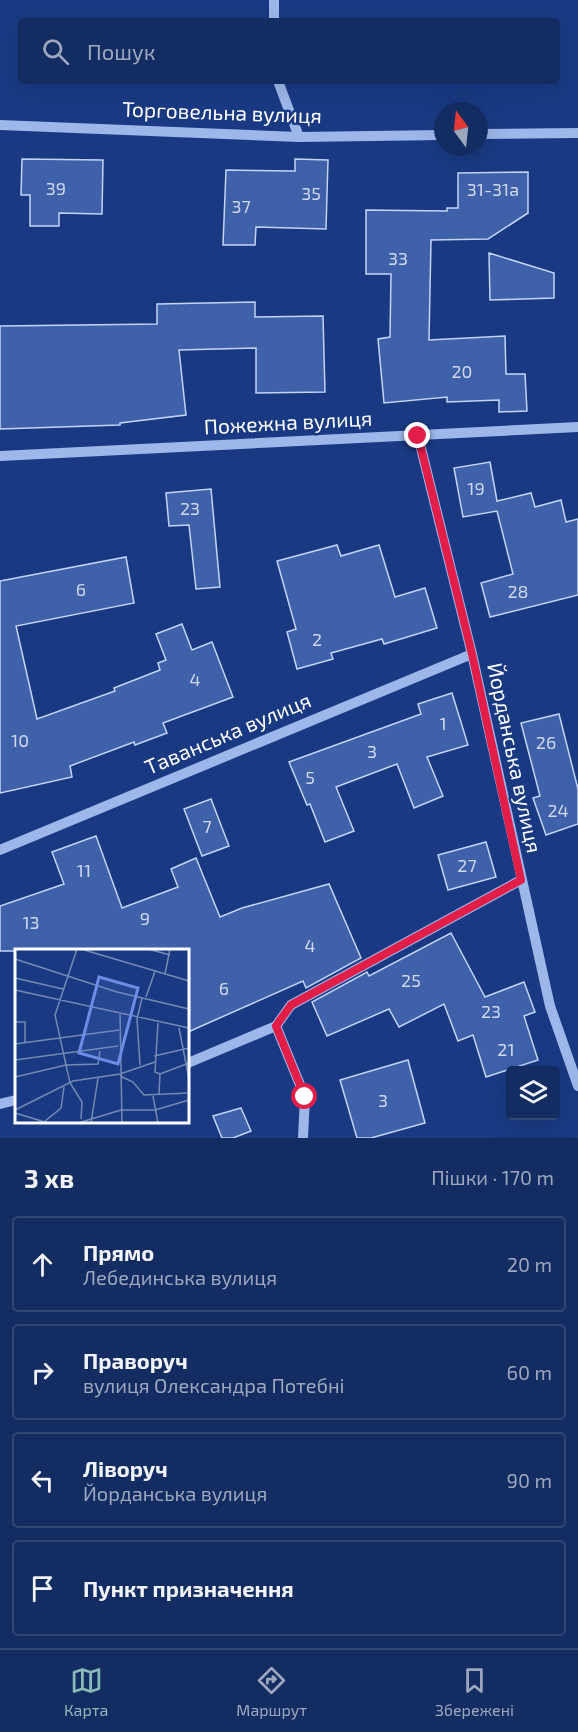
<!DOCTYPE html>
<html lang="uk">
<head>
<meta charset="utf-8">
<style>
  :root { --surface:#132c62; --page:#1c3468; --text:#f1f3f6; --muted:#9da7be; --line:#324877; --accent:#8bbbb9 }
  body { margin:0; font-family:"Exo 2",sans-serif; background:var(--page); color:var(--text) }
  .controls { position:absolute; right:18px; bottom:18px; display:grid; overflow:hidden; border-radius:6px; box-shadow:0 6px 24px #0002 }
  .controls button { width:54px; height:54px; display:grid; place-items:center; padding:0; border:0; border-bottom:2px solid var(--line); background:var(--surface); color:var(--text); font:30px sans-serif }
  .compass { position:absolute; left:434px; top:102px; width:54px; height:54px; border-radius:50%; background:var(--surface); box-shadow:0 6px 24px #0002; rotate:345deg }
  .stop { position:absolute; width:18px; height:18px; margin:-14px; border:4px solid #e11d48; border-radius:50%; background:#fff }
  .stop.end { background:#e11d48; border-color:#fff; box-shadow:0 2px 6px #0008 }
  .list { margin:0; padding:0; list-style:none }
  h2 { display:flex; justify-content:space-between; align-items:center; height:78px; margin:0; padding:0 24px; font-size:26px }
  h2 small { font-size:20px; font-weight:400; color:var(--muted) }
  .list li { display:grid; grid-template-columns:39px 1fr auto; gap:18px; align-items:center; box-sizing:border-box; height:96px; margin:0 12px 12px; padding:0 12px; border:2px solid var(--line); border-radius:6px }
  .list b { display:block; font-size:22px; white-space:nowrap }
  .list p { margin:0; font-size:20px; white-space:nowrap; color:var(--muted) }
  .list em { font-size:20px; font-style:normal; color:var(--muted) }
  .icon { flex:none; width:33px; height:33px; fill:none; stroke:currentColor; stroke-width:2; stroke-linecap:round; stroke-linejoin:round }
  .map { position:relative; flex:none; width:578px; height:1138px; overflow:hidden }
  .search { position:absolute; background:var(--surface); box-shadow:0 6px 24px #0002; left:18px; right:18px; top:18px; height:66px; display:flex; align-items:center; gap:15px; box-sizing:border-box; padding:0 21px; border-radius:6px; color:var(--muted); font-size:22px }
  .sheet { height:510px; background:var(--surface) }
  nav { display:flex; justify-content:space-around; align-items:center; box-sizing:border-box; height:84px; border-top:2px solid var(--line); background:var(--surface); font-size:16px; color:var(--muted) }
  nav a { display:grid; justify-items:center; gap:3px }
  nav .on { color:var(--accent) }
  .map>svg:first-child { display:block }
  .building { fill:#3e61aa; stroke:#c3d4f8; stroke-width:1.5 }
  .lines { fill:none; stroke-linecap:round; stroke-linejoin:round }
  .minor { stroke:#9eb7eb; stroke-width:10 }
  .route { stroke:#e11d48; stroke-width:8 }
  .labels { text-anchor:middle; stroke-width:5; stroke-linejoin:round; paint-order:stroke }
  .number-label { font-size:18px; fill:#cfd8ea }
  .street-label { font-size:21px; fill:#fff; stroke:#193a83 }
  .inset-road { fill:none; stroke:#7589b5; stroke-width:1.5 }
  .view { fill:#6c8ce6; fill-opacity:0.15; stroke:#6c8ce6; stroke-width:3 }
  .inset-edge { fill:none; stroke:#fff; stroke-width:3 }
</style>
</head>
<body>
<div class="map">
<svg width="578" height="1138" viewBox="0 0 578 1138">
  <rect width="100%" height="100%" fill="#193a83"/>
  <g class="building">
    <path d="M22,159l81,1 -1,54 -43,-1v13h-29v-31h-9z"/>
    <path d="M295,159l33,1 -2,69 -70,-2 -1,18h-32l3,-75 69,1z"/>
    <path d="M528,172v41l-40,26 -57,1 -2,100 76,-4 1,38h19l2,37 -28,1v-12l-52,2v-5l-63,6 -6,-64 12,-2 1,-63h-25v-64l81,1v-3h11v-35z"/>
    <path d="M489,253l65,20v25l-64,2z"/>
    <path d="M255,302v15l68,-1 2,76 -69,1v-45l-77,2 7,65 -66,8v2l-120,4v-103l157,-2v-20z"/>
    <path d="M490,462l7,39 34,-8 4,14 26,-7 5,22 12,-3v76l-88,22 -9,-34 32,-9 -16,-63 -34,6 -9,-49z"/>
    <path d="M211,489l9,98 -24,2 -7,-64 -20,1 -3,-33z"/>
    <path d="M337,545l4,11 38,-11 16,52 30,-9 12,40 -53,16 -2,-5 -51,14 2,6 -36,10 -10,-37 9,-3 -19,-68z"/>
    <path d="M126,557l8,46 -118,23 21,93 78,-28 -1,-3 46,-18 -2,-7 8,-3 -10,-26 26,-10 10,26 20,-8 21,55 -70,26 4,10 -32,12 -1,-3 -64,24 2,11 -72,16v-212z"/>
    <path d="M452,693l16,52 -41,12 16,39 -29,12 -17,-44 -61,23 18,44 -29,11 -15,-38 -3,1 -18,-43 132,-48 -3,-10z"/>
    <path d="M559,714l19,75v35l-32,11 -13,-37 7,-2 -19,-73z"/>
    <path d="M211,799l18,47 -27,10 -18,-47z"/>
    <path d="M96,836l26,72 56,-21 -7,-18 25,-11 24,59 22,-9 87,-24 32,74 -55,30 -3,-7 -115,51v-81h-188v-45l64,-22 -12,-32z"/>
    <path d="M486,842l10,35 -48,13 -10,-35z"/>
    <path d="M451,933l34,64 39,-15 11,30 -11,4 14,44 -52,17 -13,-42 -15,6 -14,-37 -45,23 -10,-18 -62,27 -15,-34 55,-30 2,4z"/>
    <path d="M408,1060l17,63 -54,15h-14l-17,-58z"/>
    <path d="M241,1108l10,23 -18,7h-11l-9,-22z"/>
  </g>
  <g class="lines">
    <g class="minor">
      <path d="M274,0v21"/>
      <path d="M278,81l21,56"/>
      <path d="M0,125l299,12 144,-2"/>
      <path d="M479,134l99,-1"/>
      <path d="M418,436l54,218 78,352 28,80"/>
      <path d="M0,456l578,-29"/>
      <path d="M0,850l472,-196"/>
      <path d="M276,1026l29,71 -2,41"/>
      <path d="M188,1063l88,-37 15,-21 230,-125"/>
      <path d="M0,1104l16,-4"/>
    </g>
  </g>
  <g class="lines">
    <path class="route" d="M305,1097l-29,-71 15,-21 230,-125 -49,-226 -54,-218"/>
  </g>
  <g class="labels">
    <g class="number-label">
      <text x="56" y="195">39</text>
      <text x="493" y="196">31-31а</text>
      <text x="311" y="200">35</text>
      <text x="241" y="213">37</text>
      <text x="398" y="265">33</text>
      <text x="462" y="378">20</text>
      <text x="476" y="495">19</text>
      <text x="190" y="515">23</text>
      <text x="81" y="596">6</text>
      <text x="518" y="598">28</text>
      <text x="317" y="646">2</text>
      <text x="195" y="686">4</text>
      <text x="443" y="730">1</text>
      <text x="20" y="747">10</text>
      <text x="546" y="749">26</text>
      <text x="372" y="758">3</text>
      <text x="310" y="784">5</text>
      <text x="558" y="817">24</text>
      <text x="207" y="833">7</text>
      <text x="467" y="872">27</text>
      <text x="84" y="877">11</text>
      <text x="145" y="925">9</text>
      <text x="31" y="929">13</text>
      <text x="310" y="952">4</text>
      <text x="411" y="987">25</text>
      <text x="224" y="995">6</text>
      <text x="491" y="1018">23</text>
      <text x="506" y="1056">21</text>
      <text x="383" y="1107">3</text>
    </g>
    <g class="street-label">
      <text transform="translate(222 113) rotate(2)" y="7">Торговельна вулиця</text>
      <text transform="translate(288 423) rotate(-3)" y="7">Пожежна вулиця</text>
      <text transform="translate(228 734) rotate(-23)" y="7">Таванська вулиця</text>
      <text transform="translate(514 758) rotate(78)" y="7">Йорданська вулиця</text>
    </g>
  </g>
  <g transform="translate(15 949)">
    <rect width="174" height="174" fill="#193a83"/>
    <path class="inset-road" d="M62,0l-22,66 15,68 12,19 -1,17M66,0l108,32M133,0l22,6M0,10l102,33 72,17M150,25l5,-25M0,29l48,11M0,41l174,38M131,48l9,-26M105,65l2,109M0,73h10v20M143,74l-3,49 5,2M164,79l10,51M0,95l104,-14M139,107l35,-8M0,111l103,-14M125,116l-3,-46 5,-21M145,125l29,-11M105,127l13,6 11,13 45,-2M0,128l51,-12 32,-1 2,-13M144,145l1,-20M138,147l5,27M0,161l58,-29 47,-7 35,-12M0,164l30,9M29,173l17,-14 3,-21M63,174l43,-13h34l34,-10M76,174l7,-45"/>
    <path class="view" d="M84,28l39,11 -20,76 -39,-11z"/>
    <rect width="174" height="174" class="inset-edge"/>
  </g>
</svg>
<div class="controls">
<button><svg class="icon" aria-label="layers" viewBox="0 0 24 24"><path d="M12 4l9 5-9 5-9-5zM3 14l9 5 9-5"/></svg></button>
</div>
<svg class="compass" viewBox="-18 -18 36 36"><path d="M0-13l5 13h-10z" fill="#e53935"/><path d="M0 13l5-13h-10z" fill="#9da7be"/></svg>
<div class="stop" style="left:305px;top:1097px"></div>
<div class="stop end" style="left:418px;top:436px"></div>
<div class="search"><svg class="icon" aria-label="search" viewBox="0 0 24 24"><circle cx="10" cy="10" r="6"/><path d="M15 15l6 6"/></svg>Пошук</div>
</div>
<section class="sheet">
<h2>3 хв<small>Пішки · 170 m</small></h2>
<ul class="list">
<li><svg class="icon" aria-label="ahead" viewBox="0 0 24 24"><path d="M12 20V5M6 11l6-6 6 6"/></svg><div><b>Прямо</b><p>Лебединська вулиця</p></div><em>20 m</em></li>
<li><svg class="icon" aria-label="right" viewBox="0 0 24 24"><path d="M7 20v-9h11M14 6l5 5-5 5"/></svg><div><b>Праворуч</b><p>вулиця Олександра Потебні</p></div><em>60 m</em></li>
<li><svg class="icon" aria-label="left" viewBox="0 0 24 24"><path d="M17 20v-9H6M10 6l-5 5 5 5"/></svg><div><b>Ліворуч</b><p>Йорданська вулиця</p></div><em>90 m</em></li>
<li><svg class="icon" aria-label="arrive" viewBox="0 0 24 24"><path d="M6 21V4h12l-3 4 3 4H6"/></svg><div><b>Пункт призначення</b></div></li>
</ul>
</section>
<nav>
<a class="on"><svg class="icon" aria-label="map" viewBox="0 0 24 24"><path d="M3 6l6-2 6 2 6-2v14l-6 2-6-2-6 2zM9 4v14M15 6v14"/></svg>Карта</a>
<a><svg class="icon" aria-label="directions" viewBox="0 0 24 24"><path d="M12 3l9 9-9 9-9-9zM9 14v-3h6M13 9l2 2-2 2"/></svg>Маршрут</a>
<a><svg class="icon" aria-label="saved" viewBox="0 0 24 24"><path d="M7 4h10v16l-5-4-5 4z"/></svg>Збережені</a>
</nav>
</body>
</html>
